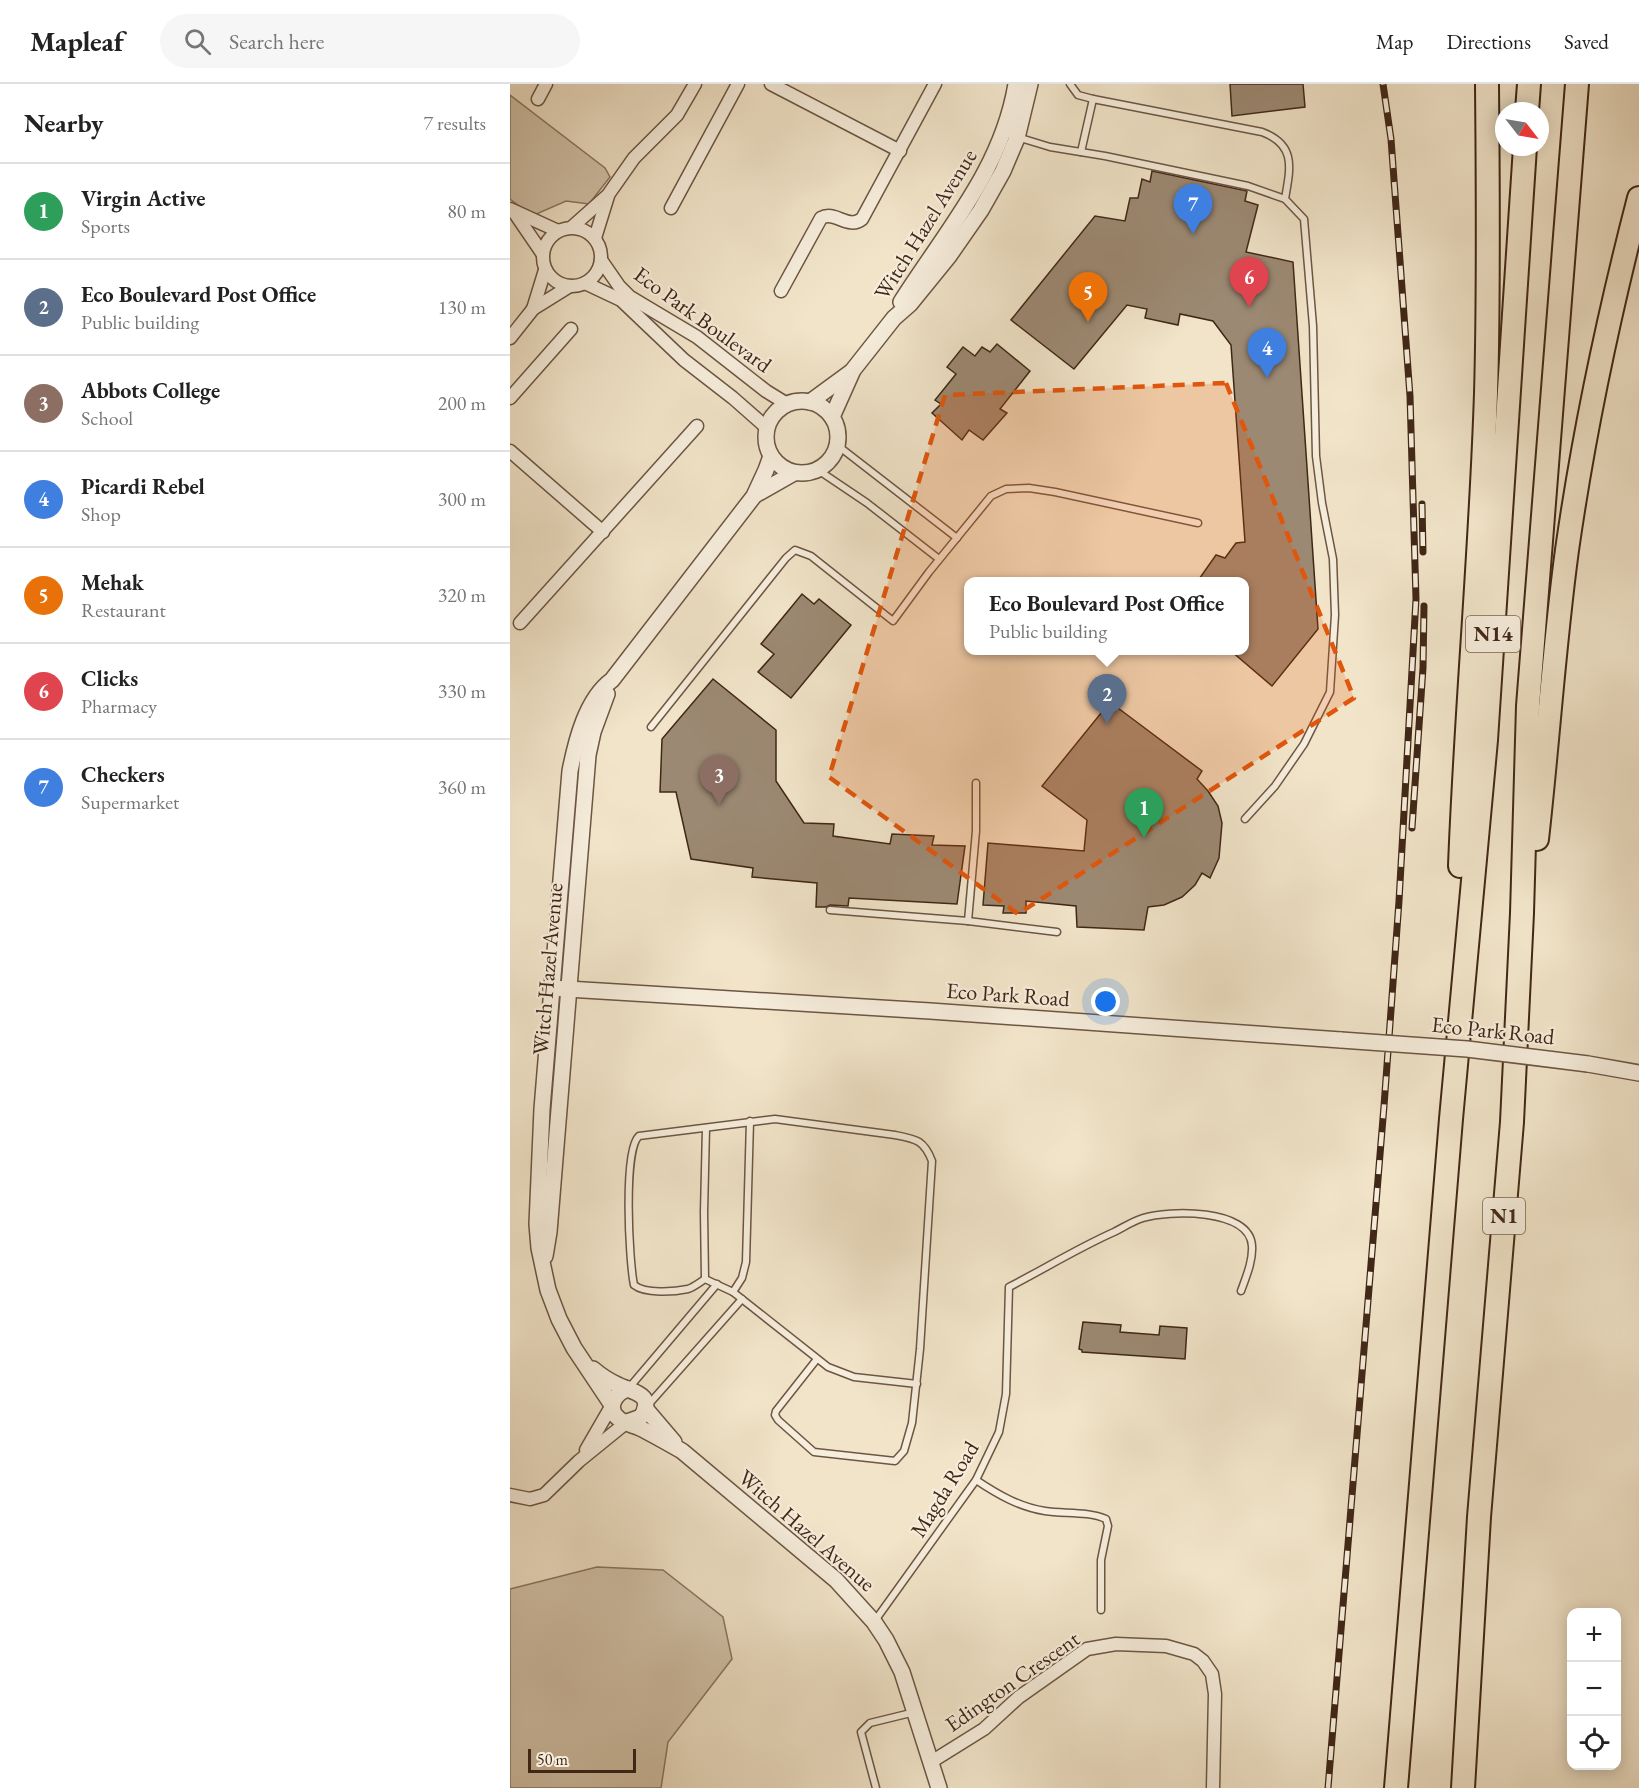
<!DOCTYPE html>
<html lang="en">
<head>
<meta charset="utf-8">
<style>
  :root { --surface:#fff; --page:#f6f6f6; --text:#222; --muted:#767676; --line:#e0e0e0; --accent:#8f2418 }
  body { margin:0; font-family:"EB Garamond",serif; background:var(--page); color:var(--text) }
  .controls { position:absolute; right:18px; bottom:18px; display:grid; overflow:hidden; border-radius:12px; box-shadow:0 3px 15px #0003 }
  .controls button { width:54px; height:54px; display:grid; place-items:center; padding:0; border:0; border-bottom:2px solid var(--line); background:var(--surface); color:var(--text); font:30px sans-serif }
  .compass { position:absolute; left:985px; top:18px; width:54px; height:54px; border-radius:50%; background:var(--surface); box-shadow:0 3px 15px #0003; rotate:121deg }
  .scale { position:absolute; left:18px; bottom:15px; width:108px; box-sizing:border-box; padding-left:6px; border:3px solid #402716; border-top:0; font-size:16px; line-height:21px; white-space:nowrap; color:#402716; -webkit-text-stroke:4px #f6eddc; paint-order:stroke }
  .you { position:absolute; left:596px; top:918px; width:21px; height:21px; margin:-15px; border:4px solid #fff; border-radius:50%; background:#1a73e8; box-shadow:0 0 0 9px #1a73e833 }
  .badge { display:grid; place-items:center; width:39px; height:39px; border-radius:50%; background:var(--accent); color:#fff; font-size:20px; font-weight:700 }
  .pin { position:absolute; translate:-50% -50px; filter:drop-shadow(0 2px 3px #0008) }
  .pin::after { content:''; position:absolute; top:32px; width:21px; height:18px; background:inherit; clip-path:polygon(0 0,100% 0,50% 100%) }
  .popup { position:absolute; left:454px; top:493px; width:285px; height:78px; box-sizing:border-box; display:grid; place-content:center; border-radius:12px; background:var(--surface); filter:drop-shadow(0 2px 4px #0005); font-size:20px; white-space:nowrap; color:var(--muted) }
  .popup b { font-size:22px; color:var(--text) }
  .popup::after { content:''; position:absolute; left:50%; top:100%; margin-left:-12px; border:12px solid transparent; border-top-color:var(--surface) }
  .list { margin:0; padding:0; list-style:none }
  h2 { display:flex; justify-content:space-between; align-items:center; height:78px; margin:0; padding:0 24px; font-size:26px }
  h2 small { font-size:20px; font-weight:400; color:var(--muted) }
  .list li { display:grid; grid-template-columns:39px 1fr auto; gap:18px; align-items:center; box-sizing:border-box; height:96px; padding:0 24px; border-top:2px solid var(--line) }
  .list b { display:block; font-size:22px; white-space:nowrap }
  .list p { margin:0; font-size:20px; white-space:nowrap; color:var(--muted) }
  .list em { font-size:20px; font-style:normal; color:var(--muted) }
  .icon { flex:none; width:33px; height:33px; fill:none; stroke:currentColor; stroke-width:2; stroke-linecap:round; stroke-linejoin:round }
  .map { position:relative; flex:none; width:1129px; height:1704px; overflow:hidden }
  header { display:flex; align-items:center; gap:36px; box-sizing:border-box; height:84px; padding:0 30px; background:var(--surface); border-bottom:2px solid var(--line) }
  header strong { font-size:28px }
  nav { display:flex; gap:33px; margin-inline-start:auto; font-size:21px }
  .search { width:420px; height:54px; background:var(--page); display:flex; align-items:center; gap:15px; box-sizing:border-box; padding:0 21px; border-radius:33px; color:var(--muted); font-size:22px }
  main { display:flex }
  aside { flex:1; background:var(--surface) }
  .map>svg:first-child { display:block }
  .green { fill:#d3c4ab; stroke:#8a7660; stroke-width:1.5 }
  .building { fill:#9c8973; stroke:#402716; stroke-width:1.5 }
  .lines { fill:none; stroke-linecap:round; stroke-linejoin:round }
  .service-casing { stroke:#6c5643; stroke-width:9 }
  .minor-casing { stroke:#6c5643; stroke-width:15 }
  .tertiary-casing { stroke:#6c5643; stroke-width:18 }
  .motorway-casing { stroke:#402716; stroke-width:26 }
  .service { stroke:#f6eddc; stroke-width:6 }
  .minor { stroke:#f6eddc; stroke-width:12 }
  .tertiary { stroke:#f6eddc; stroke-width:15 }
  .motorway { stroke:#f1e4c9; stroke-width:22 }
  .rail-casing { stroke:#402716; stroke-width:7 }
  .rail { stroke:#f6eddc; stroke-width:4.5; stroke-dasharray:14; stroke-linecap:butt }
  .tertiary-bridge-casing { stroke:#6c5643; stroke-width:18; stroke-linecap:butt }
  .tertiary-bridge { stroke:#f6eddc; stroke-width:15 }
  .marked { fill:#e0560c; fill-opacity:0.2; stroke:#e0560c; stroke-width:4.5; stroke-dasharray:12 8; stroke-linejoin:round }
  .labels { text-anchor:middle; stroke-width:4.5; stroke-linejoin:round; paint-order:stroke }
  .shield { fill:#f6eddc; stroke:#776251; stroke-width:1.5 }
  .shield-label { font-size:21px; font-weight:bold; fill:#402716 }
  .street-label { font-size:22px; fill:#402716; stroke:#f6eddc }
</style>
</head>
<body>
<header>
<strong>Mapleaf</strong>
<div class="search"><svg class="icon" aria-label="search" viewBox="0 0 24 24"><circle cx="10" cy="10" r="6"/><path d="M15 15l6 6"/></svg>Search here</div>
<nav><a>Map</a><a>Directions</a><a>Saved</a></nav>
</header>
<main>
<aside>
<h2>Nearby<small>7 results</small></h2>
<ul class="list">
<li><span class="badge" style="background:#2e9e5b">1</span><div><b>Virgin Active</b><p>Sports</p></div><em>80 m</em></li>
<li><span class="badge" style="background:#5c6f8a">2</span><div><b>Eco Boulevard Post Office</b><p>Public building</p></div><em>130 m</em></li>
<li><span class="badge" style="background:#8d6e63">3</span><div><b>Abbots College</b><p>School</p></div><em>200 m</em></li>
<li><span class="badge" style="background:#3f7fe0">4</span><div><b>Picardi Rebel</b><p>Shop</p></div><em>300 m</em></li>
<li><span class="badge" style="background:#e8710a">5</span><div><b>Mehak</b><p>Restaurant</p></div><em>320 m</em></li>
<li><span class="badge" style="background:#e0444e">6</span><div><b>Clicks</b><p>Pharmacy</p></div><em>330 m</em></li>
<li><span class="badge" style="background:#3f7fe0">7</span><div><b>Checkers</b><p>Supermarket</p></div><em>360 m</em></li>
</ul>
</aside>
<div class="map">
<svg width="1129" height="1704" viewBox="0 0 1129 1704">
  <rect width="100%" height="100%" fill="#f1e4c9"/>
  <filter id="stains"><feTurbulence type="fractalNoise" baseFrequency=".00333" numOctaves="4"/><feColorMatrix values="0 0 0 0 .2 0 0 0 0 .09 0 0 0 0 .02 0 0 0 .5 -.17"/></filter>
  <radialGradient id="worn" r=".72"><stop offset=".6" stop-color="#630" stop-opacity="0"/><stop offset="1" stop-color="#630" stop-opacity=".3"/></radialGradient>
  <g class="green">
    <path d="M0,11l95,73 5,9 -21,27 -23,-3 -34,15 -22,-17z"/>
    <path d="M87,1483l66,3 60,47 9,42 -64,83 -7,46h-151v-199z"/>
  </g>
  <g class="building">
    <path d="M720,0h73l2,23 -73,9z"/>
    <path d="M642,87l95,20 -2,10 13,4 -12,47 47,10 25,367 -46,57 -41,-35h14v-69h-48l19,-27 9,3 11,-15 9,-1 -14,-197 -18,-24 -33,-7 -2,11 -33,-7 2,-9 -20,-4 -53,64 -63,-49 84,-104 30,5 5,-23h8l4,-19 8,3z"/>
    <path d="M487,260l33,27 -30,38 7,4 -24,27 -14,-10 -7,10 -30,-27 9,-9 -6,-4 21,-26 -9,-7 16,-20 12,9 7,-9 8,5z"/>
    <path d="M292,510l12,10 5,-5 32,26 -60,73 -33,-26 16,-18 -13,-10z"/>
    <path d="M203,595l63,51v51l28,42 30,1 -1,12 57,8 2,-10 42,2 -2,9 33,1 -8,58 -108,-6 -1,8 -18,-1 -4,2h-10l1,-24 -65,-6 1,-9 -62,-9 -15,-67h-16l2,-53z"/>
    <path d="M600,618l92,69 -5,8 11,12 10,15 4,17 -3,35 -9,20 -8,-5 -7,12 -13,12 -18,8 -16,2 -4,23 -67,-3 -1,-21 -50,-5v12h-23l1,-7 -21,-1 5,-62 96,8 3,-31 -45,-34z"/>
    <path d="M573,1238l38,3 -1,7 39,3 1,-9 27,2 -2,31 -103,-7v-2l-3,-1z"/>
  </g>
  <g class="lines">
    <defs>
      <g id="service">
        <path d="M560,0l8,11 15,4 169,33c35,13 28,37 23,67"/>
        <path d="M494,49l46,14 55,9 143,30 37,13 19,20 9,107 3,130 6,47 11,56 2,56 -5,77 -26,52 -29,42 -30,33"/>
        <path d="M571,68l12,-53"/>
        <path d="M327,361l120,93"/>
        <path d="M308,386l49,33 72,56"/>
        <path d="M141,643l135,-169 9,-8 16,6 82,65 36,-49 62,-76 15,-7 23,-1 26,4 143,31"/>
        <path d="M320,826l138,11 89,11"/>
        <path d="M458,837l8,-90v-48"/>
        <path d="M196,1044l-2,84 1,67 28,13 95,75 26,10 63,7"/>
        <path d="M195,1195c-5,3 -11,8 -17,10 -14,3 -43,5 -54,-4 -5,-24 -11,-135 5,-149l136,-17 120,16c21,4 29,5 37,26l-12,188 -8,74 -8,28 -9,10 -81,-9 -36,-32 -3,-5 1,-4 41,-52"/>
        <path d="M223,1208l9,-14 4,-16 4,-141"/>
        <path d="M118,1305l89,-105"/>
        <path d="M139,1320l93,-105"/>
        <path d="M466,1396c21,14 43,27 69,31 19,3 43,0 61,8l2,7 -7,34v50"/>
        <path d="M364,1538l102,-142 23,-48 7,-38 3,-107c35,-18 69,-39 105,-55 10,-5 19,-11 29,-14 25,-8 107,-10 109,28 1,15 -6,31 -11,45"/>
        <path d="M366,1704l-15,-56 9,-9 45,-11"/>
      </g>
      <g id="minor">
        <path d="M261,0l129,67"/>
        <path d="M28,15l8,-15"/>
        <path d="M161,124l67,-124"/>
        <path d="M0,125l48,22"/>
        <path d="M4,128l28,41"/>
        <path d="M62,143l36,-32 26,-37 43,-43 18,-31"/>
        <circle cx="62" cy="173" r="29"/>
        <path d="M85,154l13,-42"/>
        <path d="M91,176l18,26 11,11 67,40 69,54 21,13"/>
        <path d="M75,199l36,17 63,60 49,38 34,30"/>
        <path d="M271,207l40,-73c14,-8 27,12 41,1l73,-135"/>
        <path d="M23,225l12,-39"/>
        <path d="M0,254l23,-29 37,-23"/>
        <path d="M0,314l61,-69"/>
        <path d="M0,367l93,81"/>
        <path d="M10,539l177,-197"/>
        <path d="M76,1366l26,-45"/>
        <path d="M0,1411l20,4 14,-4 35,-34 48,-39"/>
        <path d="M421,1678l53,-33 35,-32 68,-48 29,-5 50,2 28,8 9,7 9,13 3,20 -2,94"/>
      </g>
      <g id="tertiary">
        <path d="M391,218c45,-71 101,-133 115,-218"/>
        <circle cx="292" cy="353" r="36"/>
        <path d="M300,318l41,-30"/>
        <path d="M322,333l21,-47 41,-52 16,-14 39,-48 32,-46 22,-39 14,-33 13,-54"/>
        <path d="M245,411l39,-22"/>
        <path d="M41,904l379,23 411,29"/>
        <path d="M1078,980l51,9"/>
        <path d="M35,1172l4,-24 39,-477 5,-23 14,-38"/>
        <path d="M83,1285c7,6 16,12 25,16 14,7 38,9 23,32l-14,5"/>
        <path d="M118,1305c-13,4 -22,19 -10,29 5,5 15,7 22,10 14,7 28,15 42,23l154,129 38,42 12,18 16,32 37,116"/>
        <path d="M102,1321l-38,-57 -15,-29 -11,-29 -9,-42 -2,-24 5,-115 28,-338c6,-30 16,-72 42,-91l142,-184 12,-26 5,-14"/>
        <path d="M135,1324l29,34"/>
      </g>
      <g id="motorway">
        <path d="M1017,27l2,-27"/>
        <path d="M1027,755c11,-97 17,-194 30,-289 17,-119 42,-236 72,-352"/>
        <path d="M950,782c6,-158 21,-315 26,-473 3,-103 2,-206 1,-309"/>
        <path d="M886,1704l55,-669 35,-379 39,-593"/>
        <path d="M953,1704l16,-271 33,-395 10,-209 6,-207 49,-622"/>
      </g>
    </defs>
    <use href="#service" class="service-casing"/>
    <use href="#minor" class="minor-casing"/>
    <use href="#tertiary" class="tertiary-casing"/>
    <use href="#motorway" class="motorway-casing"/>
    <use href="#service" class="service"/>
    <use href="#minor" class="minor"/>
    <use href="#tertiary" class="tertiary"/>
    <use href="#motorway" class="motorway"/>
    <defs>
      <g id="rail">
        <path d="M912,420l1,48"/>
        <path d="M902,744l11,-160 1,-62"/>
        <path d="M818,1704l56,-682 15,-205 17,-302 -6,-203 -19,-257 -8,-55"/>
      </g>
    </defs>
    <use href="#rail" class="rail-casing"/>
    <use href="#rail" class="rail"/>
    <defs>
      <path id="tertiary-bridge" d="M831,956l126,9 121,15"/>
    </defs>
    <use href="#tertiary-bridge" class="tertiary-bridge-casing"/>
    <use href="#tertiary-bridge" class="tertiary-bridge"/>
  </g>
  <path class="marked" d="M716,299l128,315 -336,216 -189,-137 116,-382z"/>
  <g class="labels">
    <g class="shield">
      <rect x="956" y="532" width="54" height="36" rx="4.5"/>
      <rect x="973" y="1114" width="42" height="36" rx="4.5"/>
    </g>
    <g class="shield-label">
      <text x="983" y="557">N14</text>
      <text x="994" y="1139">N1</text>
    </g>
    <g class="street-label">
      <text transform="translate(415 140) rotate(-58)" y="8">Witch Hazel Avenue</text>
      <text transform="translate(193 235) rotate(36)" y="8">Eco Park Boulevard</text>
      <text transform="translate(37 885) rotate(-85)" y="8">Witch Hazel Avenue</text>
      <text transform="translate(498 910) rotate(4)" y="8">Eco Park Road</text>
      <text transform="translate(983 946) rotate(6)" y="8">Eco Park Road</text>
      <text transform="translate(434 1405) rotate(-58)" y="8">Magda Road</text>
      <text transform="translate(297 1446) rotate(41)" y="8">Witch Hazel Avenue</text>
      <text transform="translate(502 1597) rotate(-35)" y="8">Edington Crescent</text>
    </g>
  </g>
  <rect width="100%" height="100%" filter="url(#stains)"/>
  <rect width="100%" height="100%" fill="url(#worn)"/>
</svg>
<div class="controls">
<button>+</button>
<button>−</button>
<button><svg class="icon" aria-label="locate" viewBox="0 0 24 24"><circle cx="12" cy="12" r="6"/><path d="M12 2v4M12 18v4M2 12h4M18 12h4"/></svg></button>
</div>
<svg class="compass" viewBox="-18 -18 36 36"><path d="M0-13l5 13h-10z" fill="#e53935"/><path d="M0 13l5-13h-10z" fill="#767676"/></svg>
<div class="scale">50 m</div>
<div class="you"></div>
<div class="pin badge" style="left:634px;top:754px;background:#2e9e5b">1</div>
<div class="pin badge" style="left:597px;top:640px;background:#5c6f8a">2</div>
<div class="popup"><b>Eco Boulevard Post Office</b>Public building</div>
<div class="pin badge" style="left:209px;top:721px;background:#8d6e63">3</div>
<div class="pin badge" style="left:757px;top:294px;background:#3f7fe0">4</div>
<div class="pin badge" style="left:578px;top:238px;background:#e8710a">5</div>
<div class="pin badge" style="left:739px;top:223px;background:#e0444e">6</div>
<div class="pin badge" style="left:683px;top:150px;background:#3f7fe0">7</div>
</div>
</main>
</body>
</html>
